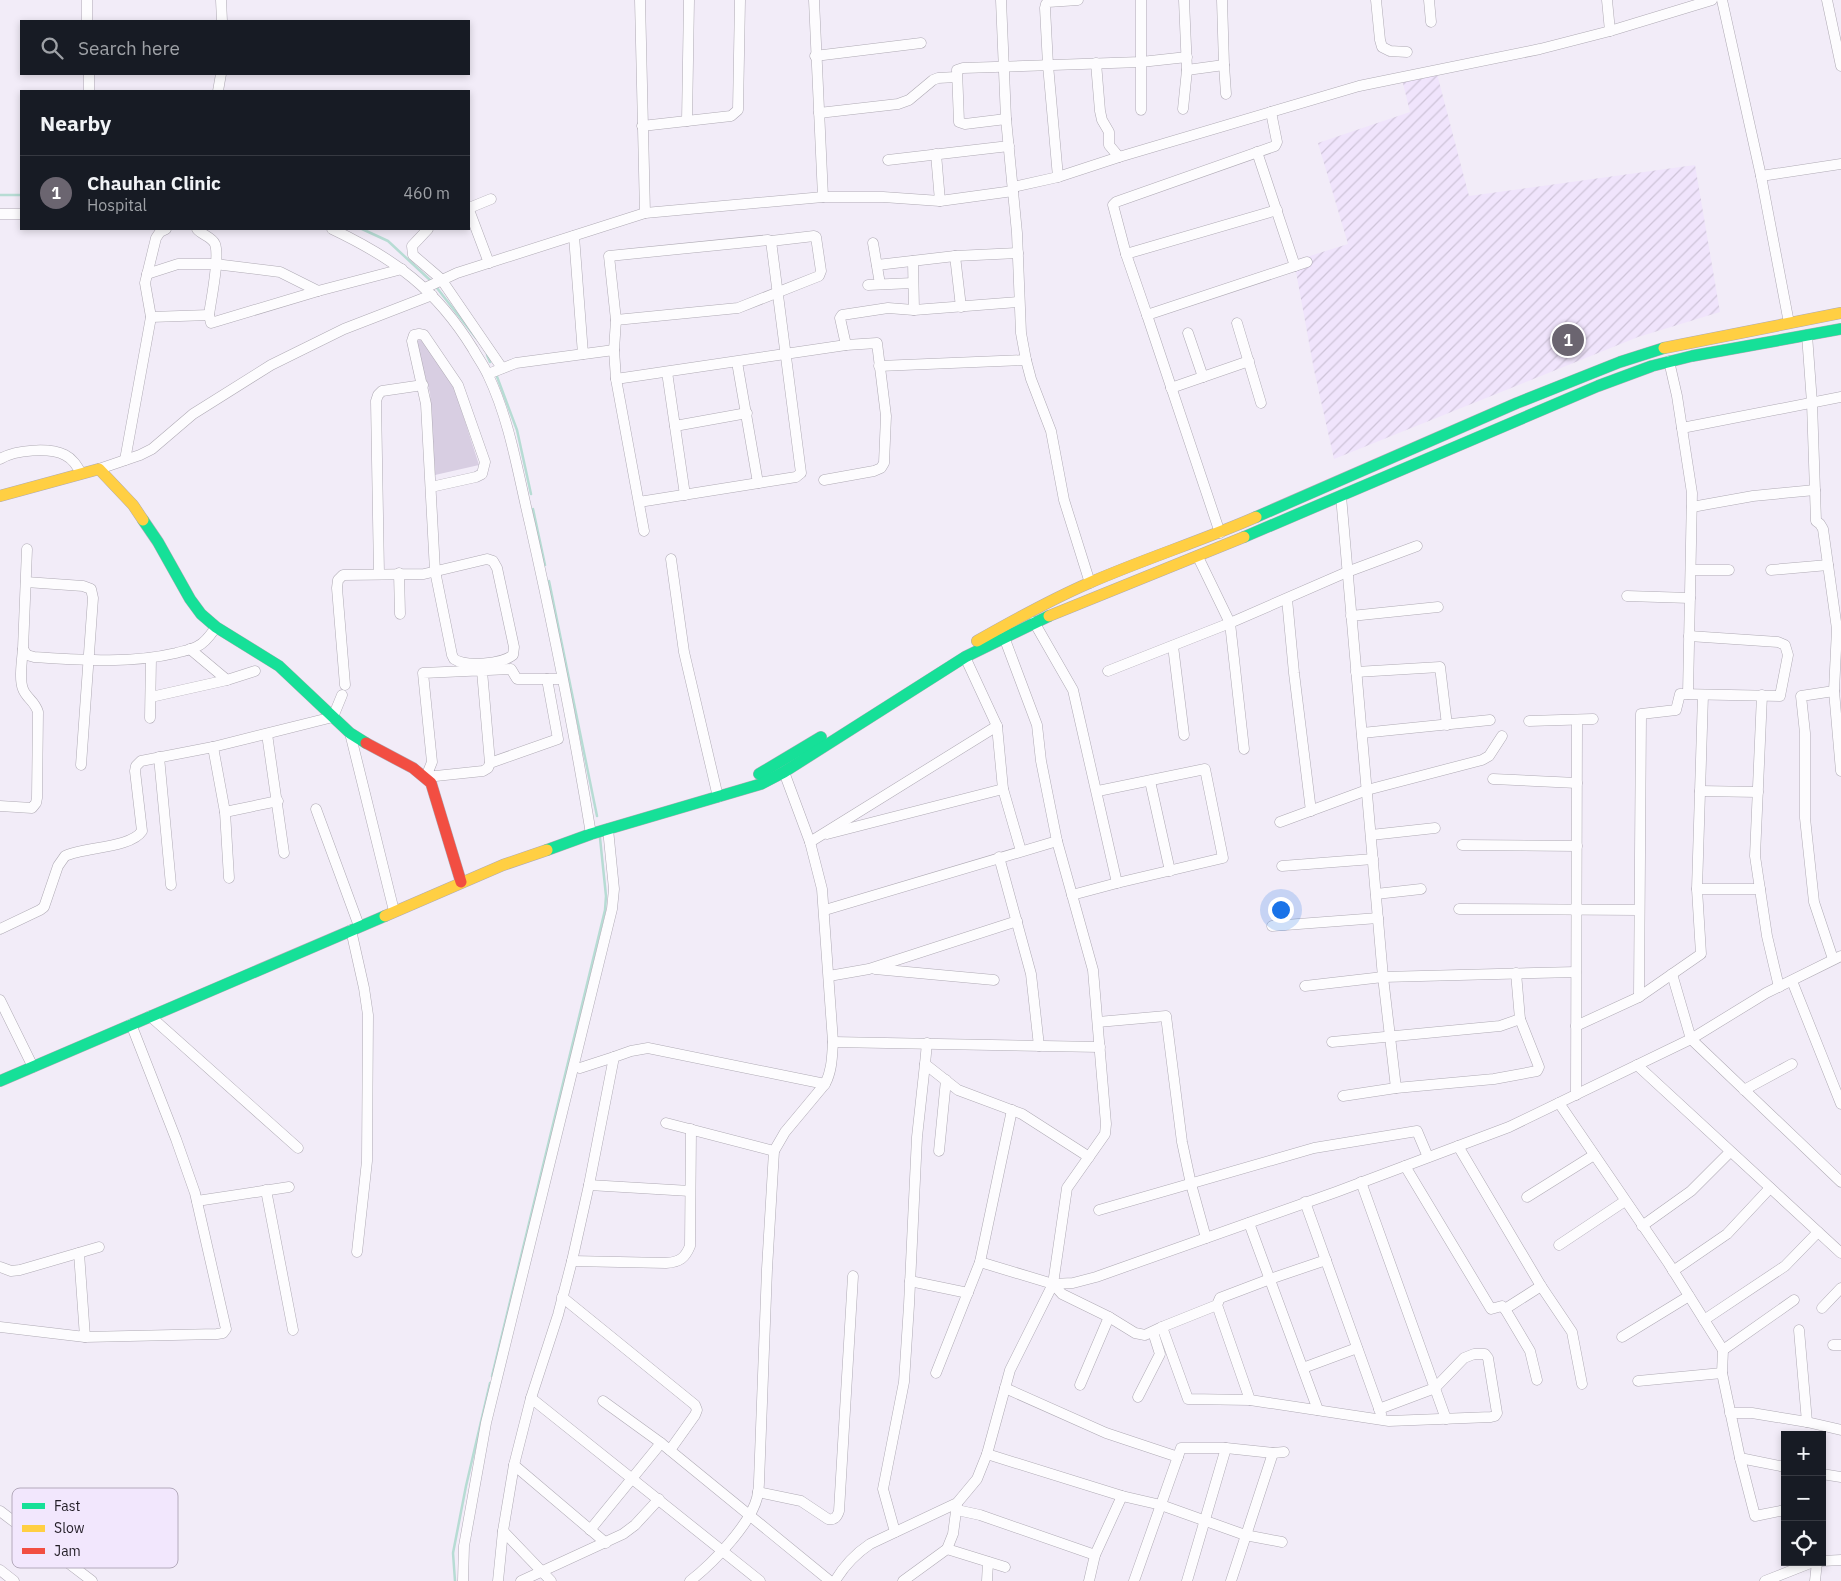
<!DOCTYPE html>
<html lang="en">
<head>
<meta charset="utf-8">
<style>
  :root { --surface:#171b24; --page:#242831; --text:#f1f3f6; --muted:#9ea1a6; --line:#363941; --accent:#6b6570 }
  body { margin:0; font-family:"IBM Plex Sans",sans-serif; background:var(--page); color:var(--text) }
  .controls { position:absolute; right:15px; bottom:15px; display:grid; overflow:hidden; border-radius:0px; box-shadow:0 2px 8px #0003 }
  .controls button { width:45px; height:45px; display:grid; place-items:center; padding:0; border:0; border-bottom:1px solid var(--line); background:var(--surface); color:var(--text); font:25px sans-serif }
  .you { position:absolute; left:1280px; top:909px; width:18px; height:18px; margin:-12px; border:4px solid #fff; border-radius:50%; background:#1a73e8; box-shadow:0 0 0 8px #1a73e833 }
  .badge { display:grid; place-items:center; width:32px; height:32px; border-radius:50%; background:var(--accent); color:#fff; font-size:16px; font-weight:700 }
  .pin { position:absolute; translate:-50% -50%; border:2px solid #fff; box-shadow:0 1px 5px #0006 }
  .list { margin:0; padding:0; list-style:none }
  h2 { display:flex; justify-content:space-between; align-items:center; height:65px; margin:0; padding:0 20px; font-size:21px }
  h2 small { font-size:16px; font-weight:400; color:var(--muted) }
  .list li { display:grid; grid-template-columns:32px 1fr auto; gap:15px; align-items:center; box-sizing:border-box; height:75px; padding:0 20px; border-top:1px solid var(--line) }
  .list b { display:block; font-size:19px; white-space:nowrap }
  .list p { margin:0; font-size:16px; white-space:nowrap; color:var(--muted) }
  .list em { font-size:16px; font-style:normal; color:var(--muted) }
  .icon { flex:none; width:28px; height:28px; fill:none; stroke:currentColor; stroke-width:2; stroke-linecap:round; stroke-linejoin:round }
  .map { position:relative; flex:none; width:1841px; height:1581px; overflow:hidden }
  .search { position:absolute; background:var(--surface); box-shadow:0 2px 8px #0003; left:20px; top:20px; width:450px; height:55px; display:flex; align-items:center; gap:12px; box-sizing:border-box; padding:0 18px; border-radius:0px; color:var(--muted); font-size:19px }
  .panel { position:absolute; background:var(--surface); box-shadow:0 2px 8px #0003; left:20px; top:90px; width:450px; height:140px; border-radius:0px }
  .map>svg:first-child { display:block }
  .industrial { fill:url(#industrial-furrows) }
  .green { fill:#d8cee2 }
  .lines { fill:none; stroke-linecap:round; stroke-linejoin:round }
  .stream { stroke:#b7dcd4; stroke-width:2.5 }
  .street-casing { stroke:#afaab4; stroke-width:11 }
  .fast-casing { stroke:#afaab4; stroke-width:12 }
  .slow-casing { stroke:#afaab4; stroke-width:12 }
  .jam-casing { stroke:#afaab4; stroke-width:12 }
  .street { stroke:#fdfcfe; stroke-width:10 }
  .fast { stroke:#16e098; stroke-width:11 }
  .slow { stroke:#ffcf43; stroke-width:11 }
  .jam { stroke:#f24e42; stroke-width:11 }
  .key { fill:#f2e7fd; stroke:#b4aabc; stroke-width:1 }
  .key-label { font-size:14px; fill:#221d26 }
</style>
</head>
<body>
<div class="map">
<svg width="1841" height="1581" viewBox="0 0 1841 1581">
  <defs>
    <pattern id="industrial-furrows" width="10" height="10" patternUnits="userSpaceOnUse" patternTransform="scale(1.25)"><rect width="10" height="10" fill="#f0e4fc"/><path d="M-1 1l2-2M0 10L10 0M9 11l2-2" fill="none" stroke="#cec3d8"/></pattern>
  </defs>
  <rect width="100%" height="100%" fill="#f2ecf8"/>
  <path class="industrial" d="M1436,70l33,126 226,-31 25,147 -82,25 -304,122 -20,-89 -20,-109 54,-17 -30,-101 92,-31 -8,-33z"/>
  <path class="green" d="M424,339l29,45 26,81 -44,10 -5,-82 -15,-52z"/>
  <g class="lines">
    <g class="stream">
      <path d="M0,195h21"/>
      <path d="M362,229l26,12 42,39"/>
      <path d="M437,288l39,50"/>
      <path d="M487,355l3,7"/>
      <path d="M496,374l21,56 14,64"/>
      <path d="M533,509l12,56"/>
      <path d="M549,581l48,235"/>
      <path d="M492,1376l113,-466 1,-14 -6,-58"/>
      <path d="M455,1581l-2,-28 13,-67 24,-103"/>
    </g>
    <defs>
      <g id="street">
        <path d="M87,0v21"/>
        <path d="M221,0l1,21"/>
        <path d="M640,0l5,213"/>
        <path d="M814,0l9,197"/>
        <path d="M1001,0l5,119 11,114 4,100 5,27 5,19 20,52 13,69 26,83"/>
        <path d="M1141,0v110"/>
        <path d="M1222,0l2,65 2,29"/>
        <path d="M1376,0l4,40 2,7 8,4 17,1"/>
        <path d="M1429,0l2,22"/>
        <path d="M1607,0l3,31"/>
        <path d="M1722,0l39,176 28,147"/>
        <path d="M1827,0l14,66"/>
        <path d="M815,56l106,-13"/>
        <path d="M1096,63l4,48 2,9 7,12v13l10,12"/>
        <path d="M1187,70l37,-5"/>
        <path d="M89,74v17"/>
        <path d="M218,91l3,-17"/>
        <path d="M1183,109l4,-39 -3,-70"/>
        <path d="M819,113l79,-9 11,-4 24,-20 5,-2 18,-1"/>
        <path d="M1006,119l-41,5 -6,-2 -2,-52 6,-2 178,-6 46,-5"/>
        <path d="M687,121l2,-121"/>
        <path d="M642,126l89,-10 7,-6 2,-110"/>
        <path d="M1257,152l38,114"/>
        <path d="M936,154l4,47"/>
        <path d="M888,160l121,-14"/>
        <path d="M1761,176l80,-12"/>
        <path d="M1058,177l-10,-112 -3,-57 1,-4 2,-2 30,-2"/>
        <path d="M1013,187l45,-10 61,-20 240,-71 181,-37 70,-18 102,-31"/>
        <path d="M469,208l22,-9"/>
        <path d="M469,210l20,53"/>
        <path d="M0,214h21"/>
        <path d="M197,229c5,6 15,8 18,15 5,14 -4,55 -6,71l2,8 107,-32 84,-22"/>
        <path d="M332,229c63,30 104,60 141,120 5,9 11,17 15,26 22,46 30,99 42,149 23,102 44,206 61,310"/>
        <path d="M428,229l-16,17 1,9 28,24 61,89"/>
        <path d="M574,236l9,118"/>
        <path d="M873,243l7,41"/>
        <path d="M1126,254l151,-44"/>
        <path d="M955,256l6,51"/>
        <path d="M913,261l1,49"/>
        <path d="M877,265l78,-9 63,-3"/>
        <path d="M147,274l31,-10h37l65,8 38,19"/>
        <path d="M868,285l45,-2"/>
        <path d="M425,288l32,-15 188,-60 178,-16h60l57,4 73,-10"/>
        <path d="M1147,315l-21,-61 -13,-49 3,-3 159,-56 2,-4 -6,-30"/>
        <path d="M151,317l58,-2"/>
        <path d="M616,320l122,-12 81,-32 2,-5 -5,-34 -2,-1 -43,5"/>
        <path d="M1237,323l24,80"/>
        <path d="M1188,333l15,44"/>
        <path d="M1807,335l5,68 4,118 4,3 3,5 14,100 -3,62 7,80"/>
        <path d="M846,345l-6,-27 2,-3 46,-7 26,2 105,-8"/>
        <path d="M1669,361l8,35 15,97 -4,201"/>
        <path d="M737,362l21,121"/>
        <path d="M879,366l147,-6"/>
        <path d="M667,372l18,123"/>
        <path d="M488,374l28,-11 98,-13"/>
        <path d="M616,379l230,-34 31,-2 9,73 -2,47 -3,5 -7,3 -50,9"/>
        <path d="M1171,388l78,-27"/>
        <path d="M675,426l72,-13"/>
        <path d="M1682,428l159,-31"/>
        <path d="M0,459c15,-9 49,-12 65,-4 8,4 12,11 16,18"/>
        <path d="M125,460l26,-143 -6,-34 11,-45 4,-6 6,-3"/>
        <path d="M99,469l41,-14 12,-6 41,-35 78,-49 73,-36 88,-34"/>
        <path d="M1341,496l42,481 13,111"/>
        <path d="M639,502l157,-25 5,-4 -30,-232 -3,-1 -159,16 7,64 -2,30 2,29 28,152"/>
        <path d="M1692,507l61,-11 62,-6"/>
        <path d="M1220,533l-73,-218 160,-53"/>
        <path d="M27,549l-4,100 4,6 7,2c47,3 96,7 142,-4 7,-2 15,-3 22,-7 8,-4 13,-12 18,-19"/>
        <path d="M1198,557l32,66 14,126"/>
        <path d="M671,559l13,93 34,145"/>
        <path d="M1691,570h38"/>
        <path d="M1771,570l57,-5"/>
        <path d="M399,573l1,41"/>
        <path d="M379,574l-3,-173 2,-6 4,-4 41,-6"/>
        <path d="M26,582l57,4 8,3 2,9 -12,167"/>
        <path d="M1627,596l63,2"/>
        <path d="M1287,599l7,74 17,138"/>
        <path d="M1351,616l87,-9"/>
        <path d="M1034,622l39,68 44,193"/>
        <path d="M1173,646l11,89"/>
        <path d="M190,649l37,31"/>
        <path d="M965,657l32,69 6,63 18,62"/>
        <path d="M482,671l8,92 -2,5 -5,3 -57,6 6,-15 -9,-89 88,-4 6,10h45"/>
        <path d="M1108,671l122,-48 117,-51 70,-26"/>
        <path d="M1356,672l84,-5 7,58"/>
        <path d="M345,685l-8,-97 1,-8 5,-5 81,-1 63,-15 6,2 4,7 17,79 -1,8c-11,9 -47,12 -59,4l-2,-4 -17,-84 -9,-167 -14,-63 2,-6 5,-1 5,1 34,50 27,77 -3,12 -6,3 -45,10"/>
        <path d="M1762,695l-7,161 12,80 12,51"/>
        <path d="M151,697l76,-17 28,-9"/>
        <path d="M150,718l1,-60"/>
        <path d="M1529,721l64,-2"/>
        <path d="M350,733l44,178"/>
        <path d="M1362,733l128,-13"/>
        <path d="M267,734l17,119"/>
        <path d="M213,747l12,65 53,-11"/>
        <path d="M159,757l12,128"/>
        <path d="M490,763l68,-24 -11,-60"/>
        <path d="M1493,779l84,4"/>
        <path d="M1150,781l20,90"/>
        <path d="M1700,791l58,1"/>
        <path d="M0,806l32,2 4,-5 1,-5 1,-86c-3,-11 -12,-14 -15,-23 -4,-9 -1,-29 0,-40"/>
        <path d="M316,809l43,117"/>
        <path d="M225,812l4,66"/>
        <path d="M1280,822l87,-32 115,-30 7,-4 13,-20"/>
        <path d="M827,834l176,-45"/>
        <path d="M1371,835l64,-7"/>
        <path d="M810,842l187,-116"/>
        <path d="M1462,845l115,1"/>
        <path d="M999,857l32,117 8,72"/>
        <path d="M1282,866l91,-7"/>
        <path d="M1697,889h63"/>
        <path d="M1376,894l45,-5"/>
        <path d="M1072,895l45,-12 106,-25 -18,-89 -107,22"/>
        <path d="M1459,909l180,1"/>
        <path d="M825,910l232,-69"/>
        <path d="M1272,926l106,-8"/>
        <path d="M0,929l40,-19 4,-3 14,-41 7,-10c19,-9 66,-8 77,-25l-7,-60 1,-5 5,-5 72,-14 120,-30 9,-22"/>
        <path d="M351,930l13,58 4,27 -1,146 -10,91"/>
        <path d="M1833,959l-19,-57 -9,-84v-85l-4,-37 33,-5"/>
        <path d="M875,969l119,11"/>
        <path d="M1672,974l19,65 150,143"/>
        <path d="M829,976l40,-7 148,-48"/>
        <path d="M1792,981l49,123"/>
        <path d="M1305,986l78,-9 193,-5"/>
        <path d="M1639,997l2,-283 35,-4 4,-16 100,2 8,-41 -3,-10 -7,-3 -89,-6"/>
        <path d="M0,1000l33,67"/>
        <path d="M150,1016l148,132"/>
        <path d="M1098,1022l68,-6 16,126 9,42 15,54"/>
        <path d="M1576,1026l63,-29 62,-43 -4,-65 6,-194"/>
        <path d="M833,1042l267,5"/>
        <path d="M1332,1042l168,-16 20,-7 -4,-46"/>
        <path d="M927,1043l-2,21 33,26 64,24 67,43"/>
        <path d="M1637,1065l204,188"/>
        <path d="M580,1068l34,-11"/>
        <path d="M1744,1090l48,-26"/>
        <path d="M1576,1095l1,-374"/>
        <path d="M1343,1096l53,-8 98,-9 43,-8 2,-4 -19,-48"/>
        <path d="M1559,1103l110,161 54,86 -1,23 18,85 15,58 30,-6"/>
        <path d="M666,1123l108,28"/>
        <path d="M1458,1146l83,140 31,46 10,52"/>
        <path d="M939,1151l7,-71"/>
        <path d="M1405,1166l86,143 11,-3 3,3 25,42 7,29"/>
        <path d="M1361,1182l85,237"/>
        <path d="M589,1185l101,6"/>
        <path d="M266,1190l27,140"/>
        <path d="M1527,1197l67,-42"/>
        <path d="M197,1201l92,-14"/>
        <path d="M1305,1202l76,212"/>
        <path d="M1099,1210l215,-62 103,-17 11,26"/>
        <path d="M1249,1223l69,187"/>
        <path d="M1642,1226l49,-35 39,-39"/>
        <path d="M1559,1245l66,-44"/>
        <path d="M1326,1260l-56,19 -50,19 -3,7 33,95 139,21 102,-4 4,-1 2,-3 -9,-55 -3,-4h-11l-10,4 -29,30 -56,21"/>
        <path d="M572,1261l94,2c14,-1 19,-5 24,-17l1,-117"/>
        <path d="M980,1262l73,22 20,-1 23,-6 240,-85 173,-65 182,-88 75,-46 75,-37"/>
        <path d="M0,1267l11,4 9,-1 79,-23"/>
        <path d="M1673,1271l54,-37 43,-46"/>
        <path d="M910,1281l58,12"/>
        <path d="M1053,1284l9,10 47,23 26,16 10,2 17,-8 26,72 62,1"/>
        <path d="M562,1297l133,108 2,5 -2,5 -25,35"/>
        <path d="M1822,1308l19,-20"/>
        <path d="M1505,1309l36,-23"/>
        <path d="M1704,1320l81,-54 33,-34"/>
        <path d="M0,1327l85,10 -6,-84"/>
        <path d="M1162,1327l55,-22"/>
        <path d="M1799,1330l8,92"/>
        <path d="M85,1337l132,-3 6,-1 3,-4 -31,-136 -19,-54 -45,-115"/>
        <path d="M1622,1337l67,-41"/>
        <path d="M1833,1345h8"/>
        <path d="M1723,1350l71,-50"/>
        <path d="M1303,1368l54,-20"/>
        <path d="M936,1373l44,-111 32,-152"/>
        <path d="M1638,1381l84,-8"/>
        <path d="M1080,1385l29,-68"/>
        <path d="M1005,1388l101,45 72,24"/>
        <path d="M1138,1397l22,-43 -7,-22"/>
        <path d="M531,1398l229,183"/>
        <path d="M603,1401l58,42 169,138"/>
        <path d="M1730,1413h22l55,9 34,8"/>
        <path d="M987,1454l135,42 39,9 84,30 37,7"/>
        <path d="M1740,1458l45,9"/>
        <path d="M514,1465l92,78"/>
        <path d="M1822,1474l19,3"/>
        <path d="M758,1492l43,9 27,18c7,1 9,-2 11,-8l14,-235"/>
        <path d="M957,1510l23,5 115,40 -6,26"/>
        <path d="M0,1511l92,70"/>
        <path d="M590,1530l71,-87"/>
        <path d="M503,1531l48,50"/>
        <path d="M895,1532l-12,-43 21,-107 5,-77 8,-168 8,-73"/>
        <path d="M947,1549l58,18"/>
        <path d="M1095,1555l27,-59"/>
        <path d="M1822,1561l19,-1"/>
        <path d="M0,1570l14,11"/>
        <path d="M463,1581l1,-35 22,-123 126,-514 2,-20 -6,-60"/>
        <path d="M498,1581l5,-50 11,-66 17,-67 27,-83 14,-54 17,-76 25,-128 17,-6 17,-3 177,36"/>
        <path d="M521,1581l102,-47 12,-9 24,-26"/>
        <path d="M690,1581c22,-17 60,-56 67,-83 1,-5 2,-11 2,-16l8,-213 7,-118 11,-19 40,-48c7,-13 7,-27 8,-42l-11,-153 -12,-47 -26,-70"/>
        <path d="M835,1581c9,-15 20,-27 35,-37l87,-41 20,-24 10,-25 23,-84 43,-86 14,-96 38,-54 1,-10 -13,-154 -36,-129 -16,-80 -4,-36 -33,-88"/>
        <path d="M903,1581l44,-32 6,-15 4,-30"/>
        <path d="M987,1581l1,-19"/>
        <path d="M1134,1581l47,-133h45"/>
        <path d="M1187,1581l39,-133 47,5 11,-1"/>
        <path d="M1231,1581l42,-128"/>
        <path d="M1765,1581l48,-19"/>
        <path d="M1815,1581l2,-19"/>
      </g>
      <g id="fast">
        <path d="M1256,517l261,-114 103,-41 44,-14"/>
        <path d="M143,520l15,22 32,57 11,15 15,13 63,39 71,67 16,10"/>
        <path d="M1244,537l354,-151 54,-20 40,-10 149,-27"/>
        <path d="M759,774l62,-37"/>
        <path d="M547,850l44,-16 170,-50 23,-12 181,-115 84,-41"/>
        <path d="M0,1081l385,-165"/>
      </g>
      <g id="slow">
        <path d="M1664,348l177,-35"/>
        <path d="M0,496l99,-27 34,36 10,15"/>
        <path d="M1049,616l195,-79"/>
        <path d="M977,641c37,-21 73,-41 112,-58 55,-24 112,-42 167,-66"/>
        <path d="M385,916l118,-51 44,-15"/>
      </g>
      <path id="jam" d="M366,743l47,25 18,15 30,99"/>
    </defs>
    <use href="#street" class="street-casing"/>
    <use href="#fast" class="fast-casing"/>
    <use href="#slow" class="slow-casing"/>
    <use href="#jam" class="jam-casing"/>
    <use href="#street" class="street"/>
    <use href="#fast" class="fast"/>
    <use href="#slow" class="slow"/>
    <use href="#jam" class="jam"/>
  </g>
  <rect x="12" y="1488" width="166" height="80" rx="8" class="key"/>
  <rect x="22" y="1503" width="23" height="6" fill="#16e098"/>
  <rect x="22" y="1525" width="23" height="7" fill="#ffcf43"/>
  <rect x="22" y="1548" width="23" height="6" fill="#f24e42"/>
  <g class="key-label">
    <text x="54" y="1511">Fast</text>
    <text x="54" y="1533">Slow</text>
    <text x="54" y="1556">Jam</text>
  </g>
</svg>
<div class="controls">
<button>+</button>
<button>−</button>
<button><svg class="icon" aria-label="locate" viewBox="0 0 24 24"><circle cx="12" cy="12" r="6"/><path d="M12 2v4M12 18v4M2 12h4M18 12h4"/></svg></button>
</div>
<div class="you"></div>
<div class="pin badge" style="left:1568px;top:340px">1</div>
<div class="search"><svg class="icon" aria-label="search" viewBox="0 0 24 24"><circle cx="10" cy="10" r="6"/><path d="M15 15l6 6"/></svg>Search here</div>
<section class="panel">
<h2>Nearby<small></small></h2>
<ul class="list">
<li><span class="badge">1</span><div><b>Chauhan Clinic</b><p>Hospital</p></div><em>460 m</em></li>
</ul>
</section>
</div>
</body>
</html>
